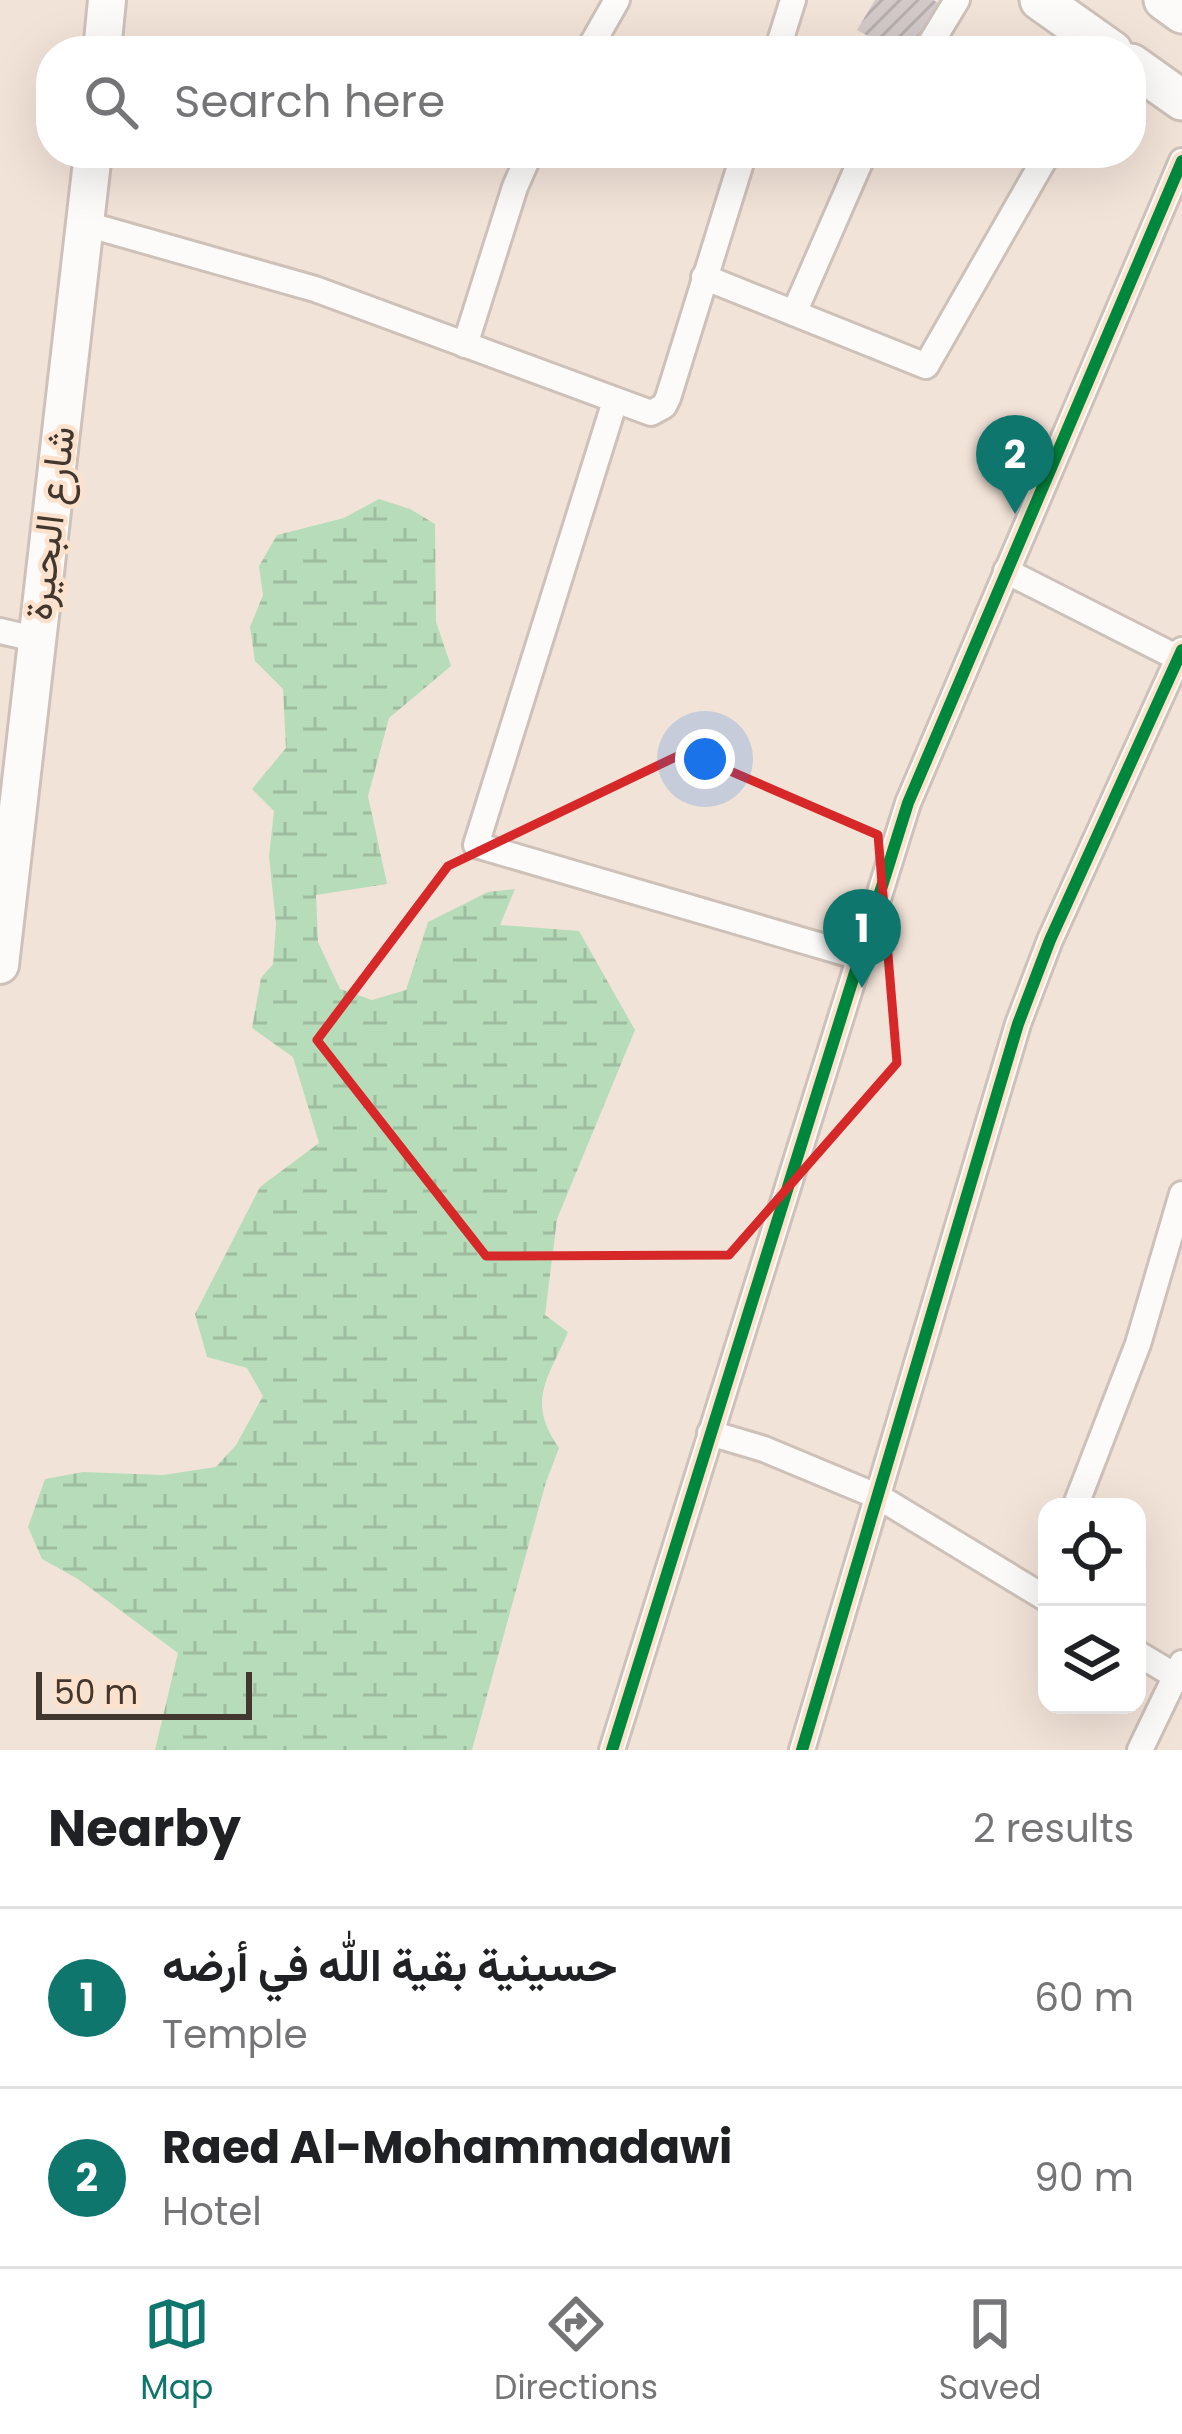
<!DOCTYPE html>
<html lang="en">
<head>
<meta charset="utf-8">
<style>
  :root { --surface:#fff; --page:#f6f6f6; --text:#202124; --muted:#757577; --line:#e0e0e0; --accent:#0f766e }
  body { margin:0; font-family:Poppins,Vazirmatn,sans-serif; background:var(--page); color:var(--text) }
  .controls { position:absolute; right:36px; bottom:36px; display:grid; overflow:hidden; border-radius:24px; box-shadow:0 12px 48px #0002 }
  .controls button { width:108px; height:108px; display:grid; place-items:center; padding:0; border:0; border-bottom:3px solid var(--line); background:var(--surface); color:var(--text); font:60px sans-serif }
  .scale { position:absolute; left:36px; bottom:30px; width:216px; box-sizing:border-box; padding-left:12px; border:6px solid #41372e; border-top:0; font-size:33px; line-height:42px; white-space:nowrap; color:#41372e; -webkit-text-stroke:9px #fce2cd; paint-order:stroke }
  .you { position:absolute; left:705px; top:759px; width:42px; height:42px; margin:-30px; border:9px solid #fff; border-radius:50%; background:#1a73e8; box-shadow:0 0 0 18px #1a73e833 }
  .badge { display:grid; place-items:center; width:78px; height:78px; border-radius:50%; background:var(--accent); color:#fff; font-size:39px; font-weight:700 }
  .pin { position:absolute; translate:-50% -99px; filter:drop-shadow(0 3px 6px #0008) }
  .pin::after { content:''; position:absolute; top:63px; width:42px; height:36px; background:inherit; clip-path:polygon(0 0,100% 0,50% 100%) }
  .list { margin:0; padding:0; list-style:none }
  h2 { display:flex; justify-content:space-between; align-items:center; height:156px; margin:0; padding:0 48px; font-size:51px }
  h2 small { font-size:39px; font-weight:400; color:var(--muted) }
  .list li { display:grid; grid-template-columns:78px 1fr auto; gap:36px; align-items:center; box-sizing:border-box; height:180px; padding:0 48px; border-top:3px solid var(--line) }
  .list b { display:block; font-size:45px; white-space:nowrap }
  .list p { margin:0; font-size:39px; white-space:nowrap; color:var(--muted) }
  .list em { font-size:39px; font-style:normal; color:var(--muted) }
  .icon { flex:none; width:66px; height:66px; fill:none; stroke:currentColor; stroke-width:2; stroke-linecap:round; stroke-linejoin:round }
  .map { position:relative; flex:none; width:1182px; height:1750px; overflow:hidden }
  .search { position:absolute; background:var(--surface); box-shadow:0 12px 48px #0002; left:36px; right:36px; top:36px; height:132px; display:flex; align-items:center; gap:30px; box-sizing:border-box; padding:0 42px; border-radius:48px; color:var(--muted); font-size:45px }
  .sheet { height:516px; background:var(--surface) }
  nav { display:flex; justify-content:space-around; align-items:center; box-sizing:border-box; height:168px; border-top:3px solid var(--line); background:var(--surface); font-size:33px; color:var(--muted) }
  nav a { display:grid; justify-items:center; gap:6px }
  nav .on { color:var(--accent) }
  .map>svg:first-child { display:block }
  .wetland { fill:url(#wetland-marsh) }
  .building { fill:url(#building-hatch) }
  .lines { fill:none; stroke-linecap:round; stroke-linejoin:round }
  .street-casing { stroke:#cdc1b9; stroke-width:30 }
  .secondary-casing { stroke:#cdc1b9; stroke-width:42 }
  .primary-casing { stroke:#cdc1b9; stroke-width:45 }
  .street { stroke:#fdfbf9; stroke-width:24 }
  .secondary { stroke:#fdfbf9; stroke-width:36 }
  .primary { stroke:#fdfbf9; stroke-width:39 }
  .cycleway-casing { stroke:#fce2cd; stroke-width:20 }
  .cycleway { stroke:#00873e; stroke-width:12 }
  .marked { fill:none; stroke:#d62828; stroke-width:9; stroke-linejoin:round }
  .labels { text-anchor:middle; stroke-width:9; stroke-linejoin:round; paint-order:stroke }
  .street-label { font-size:39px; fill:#41372e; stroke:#fce2cd }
</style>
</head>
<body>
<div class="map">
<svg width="1182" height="1750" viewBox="0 0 1182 1750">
  <defs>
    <pattern id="wetland-marsh" width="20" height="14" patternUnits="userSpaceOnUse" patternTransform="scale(3)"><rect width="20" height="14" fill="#b6dcba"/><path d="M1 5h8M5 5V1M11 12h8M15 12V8" fill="none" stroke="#9ebda0"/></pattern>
    <pattern id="building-hatch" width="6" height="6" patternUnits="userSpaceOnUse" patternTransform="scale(3)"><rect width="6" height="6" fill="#d3c9c9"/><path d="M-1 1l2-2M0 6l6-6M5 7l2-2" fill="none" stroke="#b6adad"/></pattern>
  </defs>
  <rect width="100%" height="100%" fill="#f2e3d8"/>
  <path class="wetland" d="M379,499l31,10 25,15 1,98 15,44 -62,52 -21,78 19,88 -71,11 2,47 22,47 32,11 34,-10 22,-68 60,-30 27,-3 -15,36 79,6 56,99 -78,189 -12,96 23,17c-20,47 -42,69 -9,116l-13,34 -74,268h-317l23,-97 -100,-74 -36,-20 -14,-32 17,-48 38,-7 80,3 53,-8 20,-22 27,-49 -16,-28 -40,-11 -12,-43 65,-127 59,-44 -26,-86 -41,-29 9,-50 12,-14 3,-40 -7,-68 5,-45 -22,-22 34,-41 -3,-59 -28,-28 -5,-34 13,-32 -4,-29 18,-31 67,-17z"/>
  <path class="building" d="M875,0h58l11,6 -26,45h-23l-38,-21z"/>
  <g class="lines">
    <defs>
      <g id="street">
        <path d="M588,51l29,-51"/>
        <path d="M777,51l16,-51"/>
        <path d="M926,51l31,-51"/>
        <path d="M86,224l229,65 336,124 13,-7 4,-8 76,-245"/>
        <path d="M704,277l222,89 122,-213"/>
        <path d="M794,313l70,-160"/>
        <path d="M465,345l50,-158 15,-34"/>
        <path d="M615,401l-139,444 383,112"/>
        <path d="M1006,571l172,87"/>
        <path d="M0,631l35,8"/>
        <path d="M710,1433l54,16 115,48 168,102"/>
        <path d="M1075,1507l63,-163 44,-150"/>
        <path d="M1137,1653l45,27"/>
        <path d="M612,1750l296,-947 274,-642"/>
        <path d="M802,1750l216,-726 32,-84 132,-290"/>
        <path d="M1140,1750l42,-87"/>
      </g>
      <g id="secondary">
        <path d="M102,51l5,-51"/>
        <path d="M0,965l93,-812"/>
      </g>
      <g id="primary">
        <path d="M1040,0l72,51"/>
        <path d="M1164,0l18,13"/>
        <path d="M1131,64l51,36"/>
      </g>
    </defs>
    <use href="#street" class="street-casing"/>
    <use href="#secondary" class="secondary-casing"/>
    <use href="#primary" class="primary-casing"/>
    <use href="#street" class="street"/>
    <use href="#secondary" class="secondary"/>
    <use href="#primary" class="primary"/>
    <defs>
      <g id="cycleway">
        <path d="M612,1750l296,-947 274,-642"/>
        <path d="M802,1750l216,-726 32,-84 132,-290"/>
      </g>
    </defs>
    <use href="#cycleway" class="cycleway-casing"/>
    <use href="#cycleway" class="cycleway"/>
  </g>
  <path class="marked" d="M686,752l192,83 19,228 -168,192 -243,1 -169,-216 131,-174z"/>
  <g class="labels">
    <g class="street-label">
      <text transform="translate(49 523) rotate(-83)" y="14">شارع البحيرة</text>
    </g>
  </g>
</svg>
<div class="controls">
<button><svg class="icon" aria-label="locate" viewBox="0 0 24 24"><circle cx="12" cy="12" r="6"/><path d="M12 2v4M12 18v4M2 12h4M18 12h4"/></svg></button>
<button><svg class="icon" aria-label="layers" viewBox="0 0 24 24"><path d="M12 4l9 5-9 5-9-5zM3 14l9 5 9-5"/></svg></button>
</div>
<div class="scale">50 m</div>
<div class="you"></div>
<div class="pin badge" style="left:862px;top:988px">1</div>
<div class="pin badge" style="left:1015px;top:514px">2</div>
<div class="search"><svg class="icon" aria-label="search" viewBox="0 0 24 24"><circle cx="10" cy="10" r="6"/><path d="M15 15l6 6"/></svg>Search here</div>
</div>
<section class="sheet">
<h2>Nearby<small>2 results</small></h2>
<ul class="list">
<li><span class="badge">1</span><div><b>حسينية بقية اللّٰه في أرضه</b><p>Temple</p></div><em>60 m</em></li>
<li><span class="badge">2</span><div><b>Raed Al-Mohammadawi</b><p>Hotel</p></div><em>90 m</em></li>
</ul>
</section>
<nav>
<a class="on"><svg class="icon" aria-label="map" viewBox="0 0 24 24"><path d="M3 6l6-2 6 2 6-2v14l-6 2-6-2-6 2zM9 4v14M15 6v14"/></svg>Map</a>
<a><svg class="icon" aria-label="directions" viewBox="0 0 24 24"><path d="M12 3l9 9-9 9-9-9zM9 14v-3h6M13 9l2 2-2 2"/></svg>Directions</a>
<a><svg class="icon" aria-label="saved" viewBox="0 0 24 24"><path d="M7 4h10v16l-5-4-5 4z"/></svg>Saved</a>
</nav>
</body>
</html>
